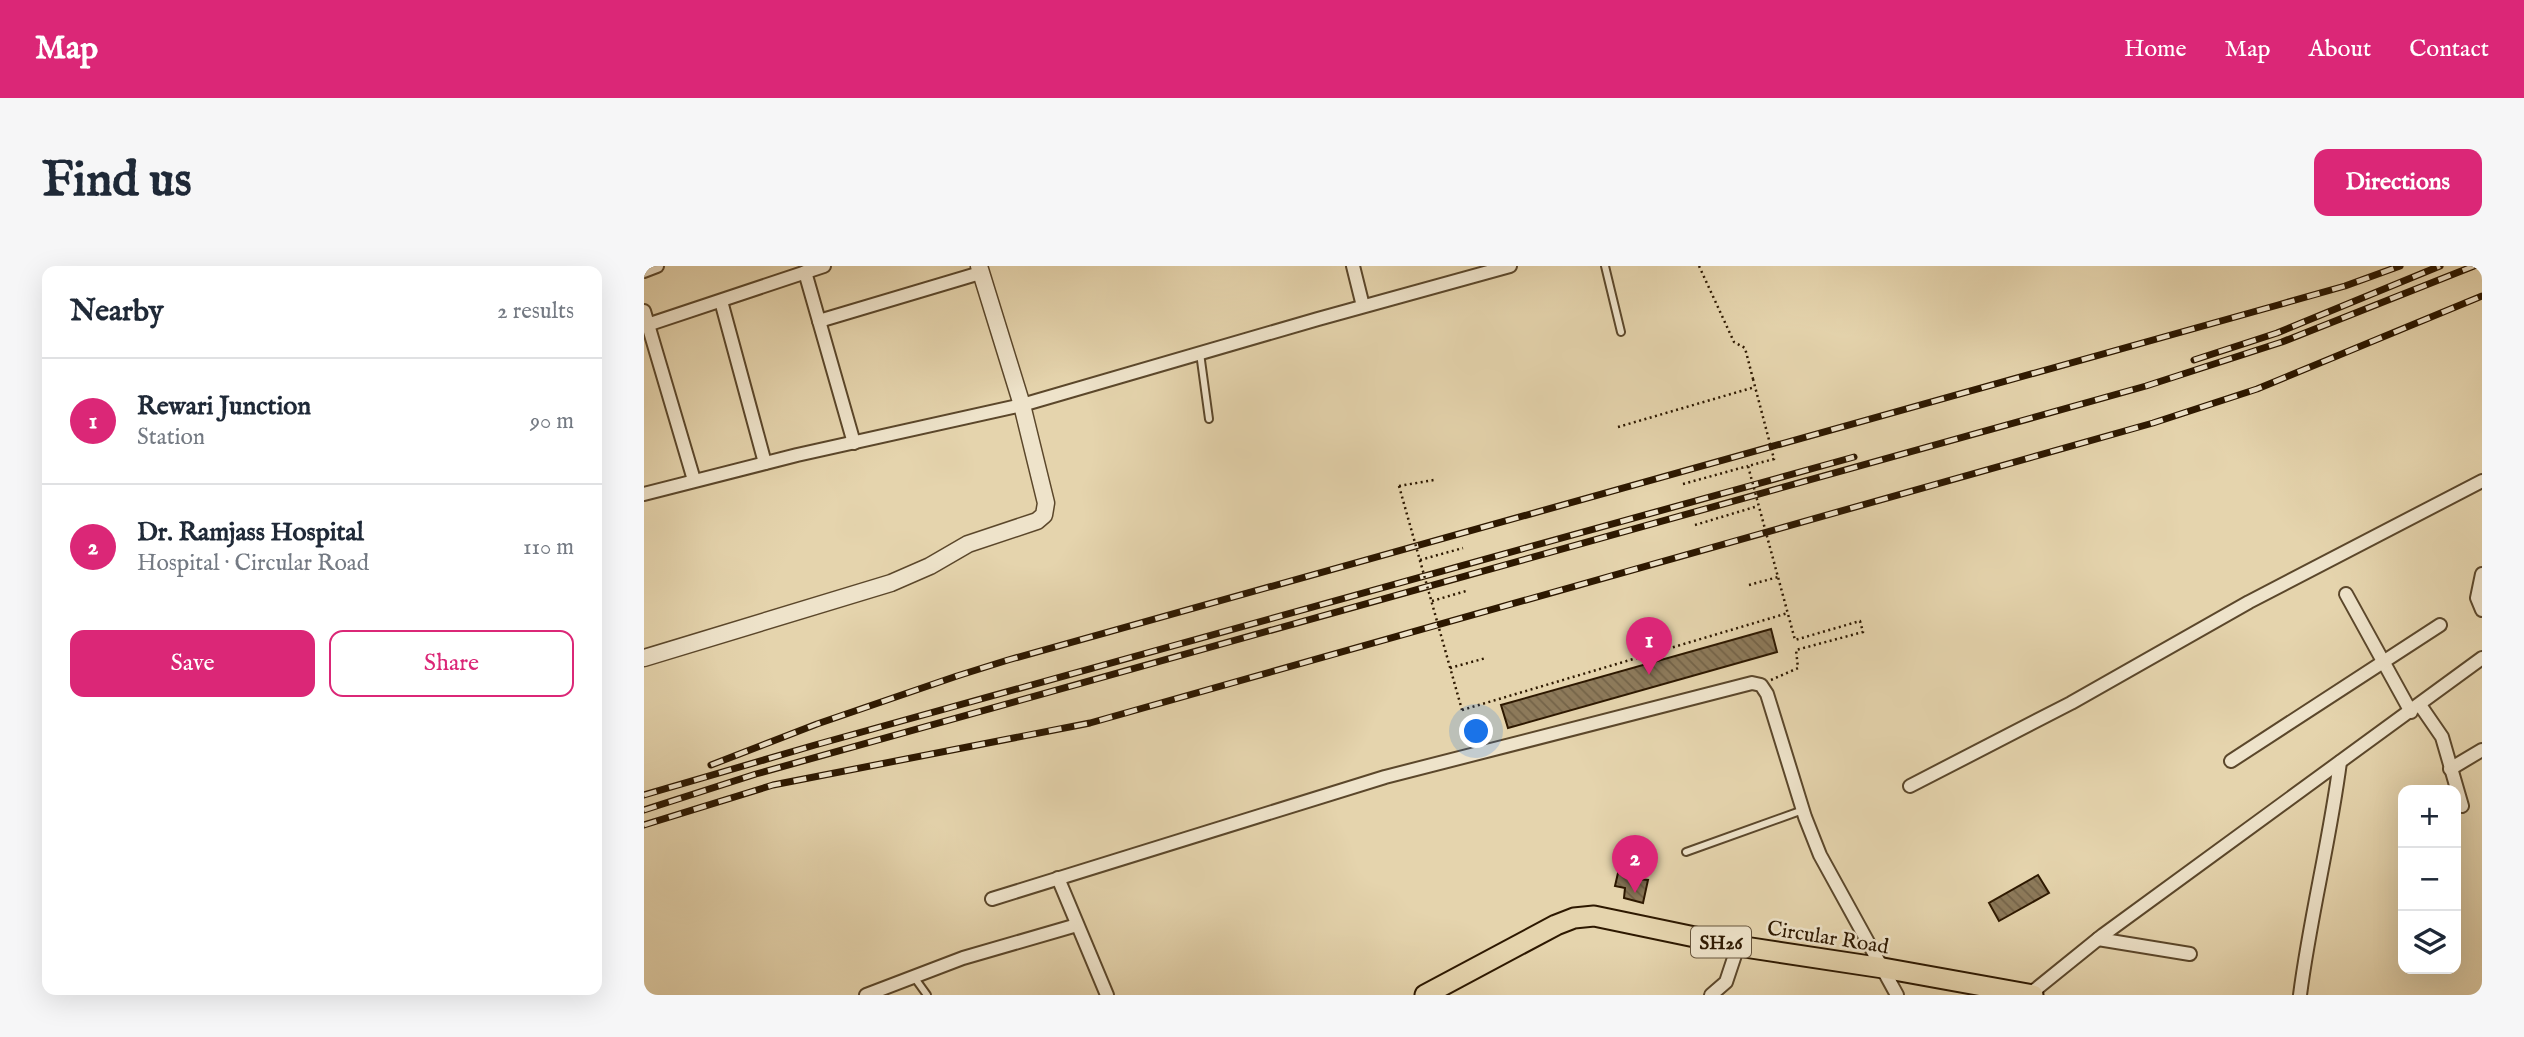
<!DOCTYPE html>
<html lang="en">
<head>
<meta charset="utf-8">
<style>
  :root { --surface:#fff; --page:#f6f6f7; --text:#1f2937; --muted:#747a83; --line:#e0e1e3; --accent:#db2777 }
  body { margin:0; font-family:"IM FELL English",serif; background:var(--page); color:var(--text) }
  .controls { position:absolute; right:21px; bottom:21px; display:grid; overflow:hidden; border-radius:14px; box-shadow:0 7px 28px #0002 }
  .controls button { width:63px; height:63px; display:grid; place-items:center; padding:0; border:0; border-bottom:2px solid var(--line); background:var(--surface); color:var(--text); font:35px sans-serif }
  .you { position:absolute; left:833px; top:466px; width:24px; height:24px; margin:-18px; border:5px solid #fff; border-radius:50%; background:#1a73e8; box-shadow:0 0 0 10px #1a73e833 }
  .badge { display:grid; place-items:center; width:46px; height:46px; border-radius:50%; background:var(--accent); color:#fff; font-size:23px; font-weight:700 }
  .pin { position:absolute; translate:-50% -58px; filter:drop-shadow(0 2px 4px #0008) }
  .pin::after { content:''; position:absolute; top:37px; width:24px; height:21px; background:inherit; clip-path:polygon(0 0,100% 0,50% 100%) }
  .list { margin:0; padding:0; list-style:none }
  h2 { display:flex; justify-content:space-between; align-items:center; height:91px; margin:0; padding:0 28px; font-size:30px }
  h2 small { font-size:23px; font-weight:400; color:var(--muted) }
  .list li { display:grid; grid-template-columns:46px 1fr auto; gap:21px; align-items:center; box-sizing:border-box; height:126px; padding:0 28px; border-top:2px solid var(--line) }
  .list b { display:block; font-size:26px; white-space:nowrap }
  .list p { margin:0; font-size:23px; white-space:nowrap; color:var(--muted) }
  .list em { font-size:23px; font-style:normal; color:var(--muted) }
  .actions { display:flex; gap:14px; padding:21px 28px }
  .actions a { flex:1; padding:16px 0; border:2px solid var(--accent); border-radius:14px; text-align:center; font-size:24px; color:var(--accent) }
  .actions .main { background:var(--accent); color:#fff }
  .icon { flex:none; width:38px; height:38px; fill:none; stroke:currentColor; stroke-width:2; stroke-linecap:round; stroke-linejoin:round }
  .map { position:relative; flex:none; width:1838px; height:729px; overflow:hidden; border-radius:14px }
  header { display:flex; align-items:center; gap:42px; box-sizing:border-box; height:98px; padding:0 35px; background:var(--accent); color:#fff }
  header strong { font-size:33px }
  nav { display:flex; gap:38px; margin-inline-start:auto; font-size:24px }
  .intro { display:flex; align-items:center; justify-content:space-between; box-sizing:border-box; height:168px; padding:0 42px }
  h1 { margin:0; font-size:49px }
  .button { padding:18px 32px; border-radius:14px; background:var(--accent); color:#fff; font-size:24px; font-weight:700 }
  main { display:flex; gap:42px; padding:0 42px }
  aside { flex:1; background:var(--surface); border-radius:14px; box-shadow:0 7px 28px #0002 }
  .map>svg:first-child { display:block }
  .building { fill:url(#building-back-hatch); stroke:#2d1800; stroke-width:2 }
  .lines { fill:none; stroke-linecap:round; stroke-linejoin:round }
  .service-casing { stroke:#5b472b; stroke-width:10 }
  .minor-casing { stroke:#5b472b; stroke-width:16 }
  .tertiary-casing { stroke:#5b472b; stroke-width:19 }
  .primary-casing { stroke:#2d1800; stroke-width:23 }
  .path { stroke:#2d1800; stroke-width:2.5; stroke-dasharray:2 3.5; stroke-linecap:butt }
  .service { stroke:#eee3ca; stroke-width:6 }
  .minor { stroke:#eee3ca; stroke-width:12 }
  .tertiary { stroke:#eee3ca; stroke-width:16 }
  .primary { stroke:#e5d4ad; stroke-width:19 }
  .rail-casing { stroke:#2d1800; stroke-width:7 }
  .rail { stroke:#eee3ca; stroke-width:4.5; stroke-dasharray:13; stroke-linecap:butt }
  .path-bridge { stroke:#2d1800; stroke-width:2.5; stroke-dasharray:2 3.5; stroke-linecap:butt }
  .labels { text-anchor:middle; stroke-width:5; stroke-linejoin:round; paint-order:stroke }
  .shield { fill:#eee3ca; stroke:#67553d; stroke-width:2 }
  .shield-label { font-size:19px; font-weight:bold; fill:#2d1800 }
  .street-label { font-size:21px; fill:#2d1800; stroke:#eee3ca }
</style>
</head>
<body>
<header>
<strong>Map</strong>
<nav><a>Home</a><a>Map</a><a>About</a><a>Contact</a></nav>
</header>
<div class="intro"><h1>Find us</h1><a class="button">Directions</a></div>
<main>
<aside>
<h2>Nearby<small>2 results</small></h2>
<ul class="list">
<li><span class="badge">1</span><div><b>Rewari Junction</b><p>Station</p></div><em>90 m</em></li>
<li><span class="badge">2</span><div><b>Dr. Ramjass Hospital</b><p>Hospital · Circular Road</p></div><em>110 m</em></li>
</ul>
<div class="actions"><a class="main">Save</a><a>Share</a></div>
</aside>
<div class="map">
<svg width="1838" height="729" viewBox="0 0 1838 729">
  <defs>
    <pattern id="building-back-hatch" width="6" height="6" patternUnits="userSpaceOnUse" patternTransform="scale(1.75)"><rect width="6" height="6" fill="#8d7a5a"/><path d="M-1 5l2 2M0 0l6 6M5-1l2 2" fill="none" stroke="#746348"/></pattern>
  </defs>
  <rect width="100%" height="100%" fill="#e5d4ad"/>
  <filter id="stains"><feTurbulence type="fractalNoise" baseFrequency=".00286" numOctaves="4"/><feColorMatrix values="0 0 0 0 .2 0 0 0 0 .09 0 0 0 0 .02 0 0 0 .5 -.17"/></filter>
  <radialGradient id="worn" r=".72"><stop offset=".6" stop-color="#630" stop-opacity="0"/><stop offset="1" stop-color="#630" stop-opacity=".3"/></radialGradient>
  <g class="building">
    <path d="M1127,363l6,23 -269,76 -7,-23z"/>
    <path d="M993,604v9l11,1 -5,23 -19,-5 1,-10 -10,-2 3,-13z"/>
    <path d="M1394,609l11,18 -50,28 -10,-18z"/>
  </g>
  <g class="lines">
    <defs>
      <g id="service">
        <path d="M961,0l16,66"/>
        <path d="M556,87l9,66"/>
        <path d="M1042,586l117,-42"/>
        <path d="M270,711l13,18"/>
      </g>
      <g id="minor">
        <path d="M709,0l10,40"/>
        <path d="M0,5l13,-5"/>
        <path d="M161,6l49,171"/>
        <path d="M77,35l44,162"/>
        <path d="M0,45l50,169"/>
        <path d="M175,55l161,-48"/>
        <path d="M0,60l180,-60"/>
        <path d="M0,228l153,-39 225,-50 296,-86 192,-53"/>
        <path d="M1838,308l-5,24 5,12"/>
        <path d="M1702,328l65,118"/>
        <path d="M1776,439l22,32 20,69"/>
        <path d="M1587,495l209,-136"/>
        <path d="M1806,503l32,-19"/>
        <path d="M1266,520l161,-83 178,-101 233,-121"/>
        <path d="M414,612l49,117"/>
        <path d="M348,633l393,-122 367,-94 9,2 6,9 38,123 15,38 77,140"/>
        <path d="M1454,673l92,15"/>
        <path d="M1386,728l73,-59 379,-277"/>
        <path d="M222,729l97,-37 114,-33"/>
        <path d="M1067,729l15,-13 12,-36"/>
        <path d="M1656,729c10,-78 30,-155 40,-233"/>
      </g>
      <path id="tertiary" d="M0,392l247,-75 39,-17 38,-22 69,-23 7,-6 2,-12 -24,-98 -43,-139"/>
      <path id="primary" d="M781,729l131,-70 18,-7 20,-2 144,30 145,22 150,27"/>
    </defs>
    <use href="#service" class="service-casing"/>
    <use href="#minor" class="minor-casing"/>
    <use href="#tertiary" class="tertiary-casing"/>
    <use href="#primary" class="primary-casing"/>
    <g class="path">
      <path d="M1055,0l35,76 11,6 8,31"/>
      <path d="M974,161l137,-40"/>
      <path d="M1039,218l65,-18"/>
      <path d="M755,220l35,-6"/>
      <path d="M1051,259l63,-19"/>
      <path d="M776,294l43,-12"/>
      <path d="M1105,319l29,-8"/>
      <path d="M788,335l34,-10"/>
      <path d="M806,402l36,-10"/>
      <path d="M1127,414l27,-12 -2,-18 67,-18 -3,-11 -65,19"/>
      <path d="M818,444l326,-97"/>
    </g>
    <use href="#service" class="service"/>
    <use href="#minor" class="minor"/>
    <use href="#tertiary" class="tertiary"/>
    <use href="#primary" class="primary"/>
    <defs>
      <g id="rail">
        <path d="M1550,94l83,-27 163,-67"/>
        <path d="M67,499l106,-41 140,-48 51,-16 1270,-355 67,-19 55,-20"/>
        <path d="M0,529l171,-50 1039,-288"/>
        <path d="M0,544l112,-36 1390,-388 136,-44 192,-76"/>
        <path d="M0,559l129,-40 317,-62 1063,-300 104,-34 225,-93"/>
      </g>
    </defs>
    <use href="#rail" class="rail-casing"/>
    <use href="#rail" class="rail"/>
    <g class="path-bridge">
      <path d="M1109,113l21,80 -26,7 47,174"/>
      <path d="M755,220l63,224"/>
    </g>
  </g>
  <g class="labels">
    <rect class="shield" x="1047" y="660.5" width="60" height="31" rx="5"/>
    <g class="shield-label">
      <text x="1077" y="683">SH26</text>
    </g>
    <g class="street-label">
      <text transform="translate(1184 671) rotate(9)" y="7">Circular Road</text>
    </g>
  </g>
  <rect width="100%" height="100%" filter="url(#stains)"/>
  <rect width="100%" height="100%" fill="url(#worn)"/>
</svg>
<div class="controls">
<button>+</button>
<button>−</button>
<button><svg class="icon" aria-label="layers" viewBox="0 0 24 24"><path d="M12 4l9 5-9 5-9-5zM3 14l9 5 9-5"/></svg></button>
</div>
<div class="you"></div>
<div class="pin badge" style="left:1005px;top:409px">1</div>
<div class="pin badge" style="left:991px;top:627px">2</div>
</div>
</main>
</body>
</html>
